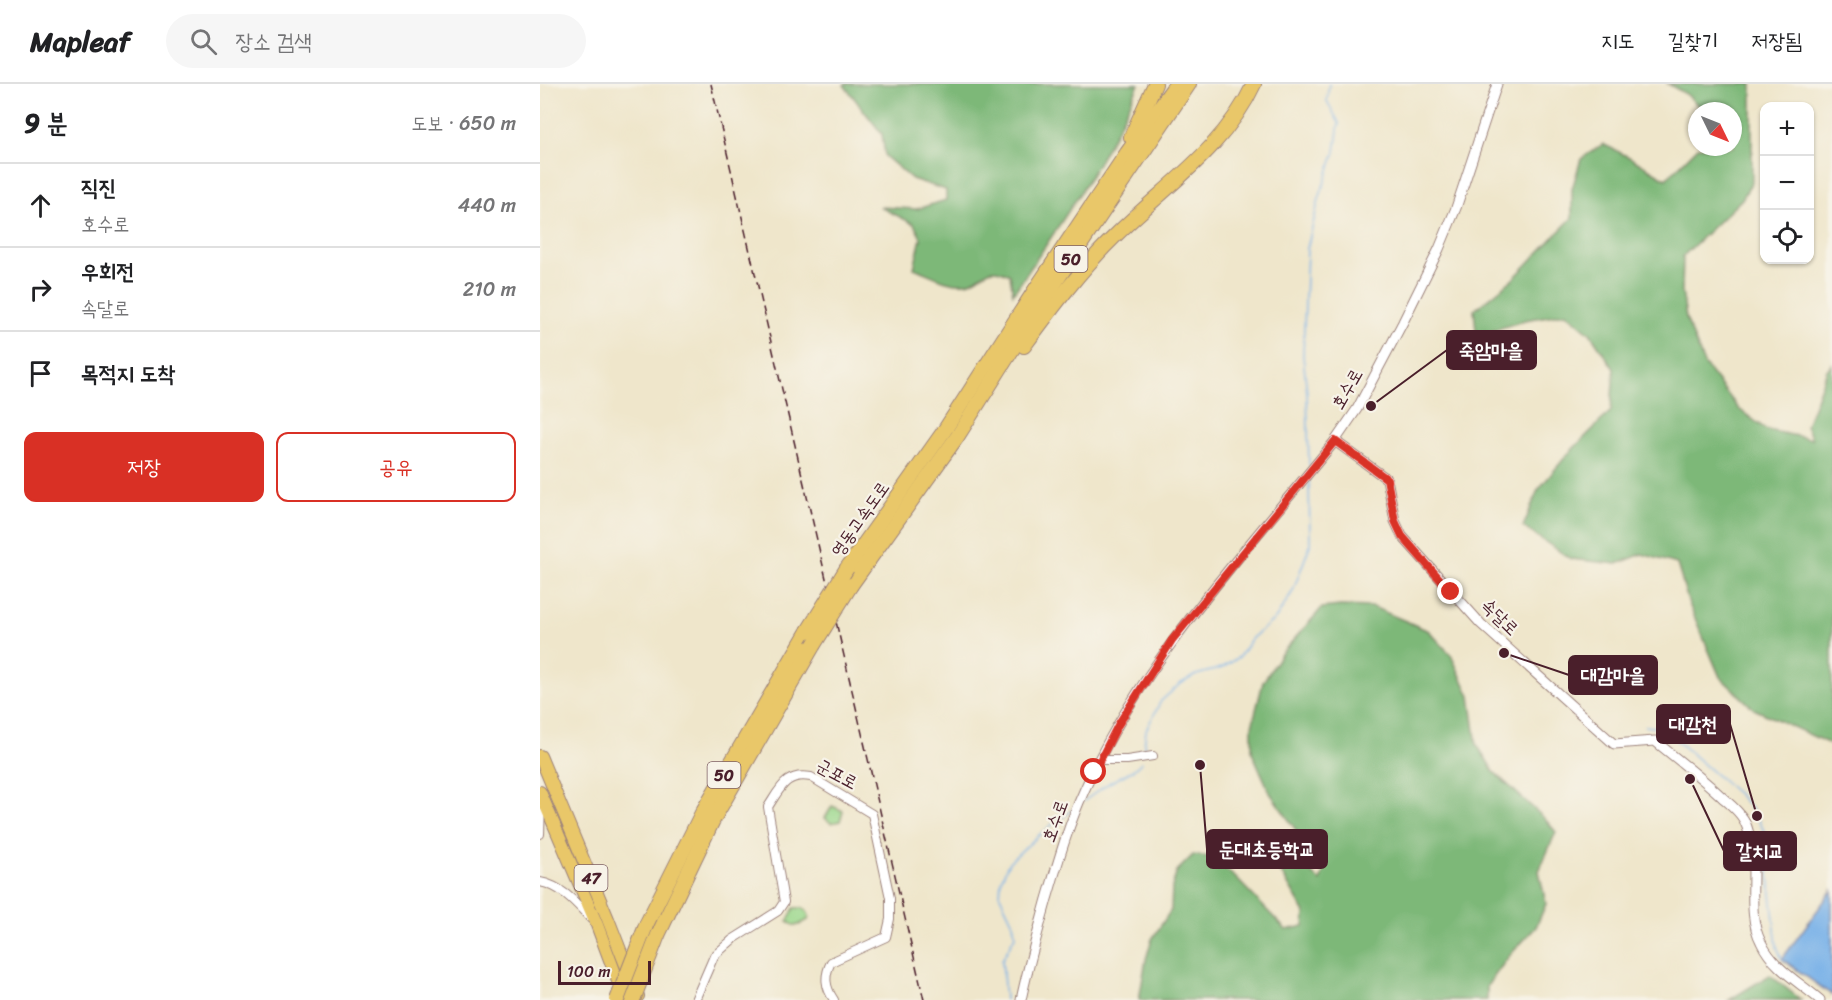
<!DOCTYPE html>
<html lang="ko">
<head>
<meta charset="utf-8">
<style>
  :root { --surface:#fff; --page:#f6f6f6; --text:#202124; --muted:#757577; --line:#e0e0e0; --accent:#d93025 }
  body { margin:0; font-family:Sriracha,"Poor Story",sans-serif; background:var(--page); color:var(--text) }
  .controls { position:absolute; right:18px; top:18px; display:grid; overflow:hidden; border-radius:12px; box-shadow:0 2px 4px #0004 }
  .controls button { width:54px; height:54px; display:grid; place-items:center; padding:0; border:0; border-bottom:2px solid var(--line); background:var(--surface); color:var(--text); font:30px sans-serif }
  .compass { position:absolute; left:1148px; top:18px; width:54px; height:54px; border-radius:50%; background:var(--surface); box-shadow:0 2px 4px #0004; rotate:133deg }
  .scale { position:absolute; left:18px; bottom:15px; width:93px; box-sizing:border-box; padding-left:6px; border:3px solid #4a1f2b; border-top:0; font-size:16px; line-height:21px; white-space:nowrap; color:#4a1f2b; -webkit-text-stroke:4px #f7f3e8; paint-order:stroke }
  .stop { position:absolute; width:18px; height:18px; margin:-14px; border:4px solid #d93025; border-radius:50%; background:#fff }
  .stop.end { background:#d93025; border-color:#fff; box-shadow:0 2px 6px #0008 }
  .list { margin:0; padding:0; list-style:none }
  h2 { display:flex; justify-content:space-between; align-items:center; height:78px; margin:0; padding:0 24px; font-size:26px }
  h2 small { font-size:20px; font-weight:400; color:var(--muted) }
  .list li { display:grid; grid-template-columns:39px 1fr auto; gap:18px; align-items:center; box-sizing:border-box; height:84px; padding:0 24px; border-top:2px solid var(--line) }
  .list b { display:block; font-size:22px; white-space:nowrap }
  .list p { margin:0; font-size:20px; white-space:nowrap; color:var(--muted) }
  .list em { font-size:20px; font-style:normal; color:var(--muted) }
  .actions { display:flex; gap:12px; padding:18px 24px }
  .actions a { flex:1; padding:14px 0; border:2px solid var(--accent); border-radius:12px; text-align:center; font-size:21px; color:var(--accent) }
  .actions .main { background:var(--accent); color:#fff }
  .icon { flex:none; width:33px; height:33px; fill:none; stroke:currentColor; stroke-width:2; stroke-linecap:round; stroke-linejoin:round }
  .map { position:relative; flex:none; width:1292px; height:916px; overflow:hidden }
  header { display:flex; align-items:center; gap:36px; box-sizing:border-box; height:84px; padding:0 30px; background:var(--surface); border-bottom:2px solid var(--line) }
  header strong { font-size:28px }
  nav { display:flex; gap:33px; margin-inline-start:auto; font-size:21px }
  .search { width:420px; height:54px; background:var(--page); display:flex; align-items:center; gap:15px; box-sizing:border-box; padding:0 21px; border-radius:33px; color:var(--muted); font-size:22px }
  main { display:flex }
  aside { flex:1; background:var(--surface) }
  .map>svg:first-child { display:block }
  .green { fill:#9cd88d; stroke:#737c5c; stroke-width:1.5 }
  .forest { fill:#7db878; stroke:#646c52; stroke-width:1.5 }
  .water { fill:#78b1e8; stroke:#61688a; stroke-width:1.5 }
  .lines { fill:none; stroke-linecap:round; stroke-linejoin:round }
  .stream { stroke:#78b1e8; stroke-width:1.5 }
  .minor-casing { stroke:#9c827b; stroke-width:10 }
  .tertiary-casing { stroke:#9c827b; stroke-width:11 }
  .primary-casing { stroke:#9c827b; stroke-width:14 }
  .motorway-casing { stroke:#9c827b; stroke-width:16 }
  .minor { stroke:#fff; stroke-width:8 }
  .tertiary { stroke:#fff; stroke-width:9 }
  .primary { stroke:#e9c769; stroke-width:12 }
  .motorway { stroke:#e9c769; stroke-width:14 }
  .rail { stroke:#4a1f2b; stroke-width:1.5; stroke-dasharray:9 4.5; stroke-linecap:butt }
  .motorway-bridge-casing { stroke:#9c827b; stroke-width:16; stroke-linecap:butt }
  .motorway-bridge { stroke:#e9c769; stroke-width:14 }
  .route { stroke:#d93025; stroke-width:8 }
  .labels { text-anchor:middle; stroke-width:4.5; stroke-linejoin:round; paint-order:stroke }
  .shield { fill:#f7f3e8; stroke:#7e5f64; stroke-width:1.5 }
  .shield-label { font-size:16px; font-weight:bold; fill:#4a1f2b }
  .street-label { font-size:18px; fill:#4a1f2b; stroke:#f7f3e8 }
  .leader { fill:none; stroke:#4a1f2b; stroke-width:2 }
  .callout-dot { fill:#4a1f2b; stroke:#f7f3e8; stroke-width:2 }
  .callout { fill:#4a1f2b; stroke:#4a1f2b; stroke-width:2 }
  .callout-label { font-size:20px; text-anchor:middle; font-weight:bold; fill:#fff }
</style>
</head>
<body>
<header>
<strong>Mapleaf</strong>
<div class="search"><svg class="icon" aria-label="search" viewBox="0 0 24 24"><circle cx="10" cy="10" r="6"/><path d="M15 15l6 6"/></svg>장소 검색</div>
<nav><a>지도</a><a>길찾기</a><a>저장됨</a></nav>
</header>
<main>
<aside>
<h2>9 분<small>도보 · 650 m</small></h2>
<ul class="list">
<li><svg class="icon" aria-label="ahead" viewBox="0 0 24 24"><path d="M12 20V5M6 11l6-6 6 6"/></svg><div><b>직진</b><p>호수로</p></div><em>440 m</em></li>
<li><svg class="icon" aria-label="right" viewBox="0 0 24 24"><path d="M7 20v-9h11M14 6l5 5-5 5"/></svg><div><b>우회전</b><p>속달로</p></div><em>210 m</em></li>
<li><svg class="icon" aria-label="arrive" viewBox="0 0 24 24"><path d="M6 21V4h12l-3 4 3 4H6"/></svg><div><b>목적지 도착</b></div></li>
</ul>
<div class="actions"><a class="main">저장</a><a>공유</a></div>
</aside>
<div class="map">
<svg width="1292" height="916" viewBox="0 0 1292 916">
  <rect width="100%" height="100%" fill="#f7f3e8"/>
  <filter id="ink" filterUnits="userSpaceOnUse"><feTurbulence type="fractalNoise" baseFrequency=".0167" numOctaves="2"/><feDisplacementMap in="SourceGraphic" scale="12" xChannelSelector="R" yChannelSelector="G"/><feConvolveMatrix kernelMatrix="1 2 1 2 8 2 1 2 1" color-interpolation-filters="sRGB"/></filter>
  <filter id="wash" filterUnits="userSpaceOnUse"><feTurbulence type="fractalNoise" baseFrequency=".008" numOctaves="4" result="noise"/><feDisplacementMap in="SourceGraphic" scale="24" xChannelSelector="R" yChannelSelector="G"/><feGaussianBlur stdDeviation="1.35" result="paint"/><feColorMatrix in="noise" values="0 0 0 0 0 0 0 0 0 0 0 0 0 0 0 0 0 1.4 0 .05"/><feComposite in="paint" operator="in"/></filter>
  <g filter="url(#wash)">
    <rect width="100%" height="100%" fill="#efe6cb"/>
    <g class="green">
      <path d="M292,722l11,5 -3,10 -9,2 -6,-5z"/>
      <path d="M254,824c7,-1 13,1 15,8l-1,4 -9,5h-6l-5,-4z"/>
    </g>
    <g class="forest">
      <path d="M305,0h294c-33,75 -80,142 -126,210l-3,-19c-27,-14 -25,6 -45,8 -17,2 -35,-9 -51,-15l7,-30 -7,-14 -34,-17 37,2 29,-9v-10l-34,-11 -27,-23 -3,-22 -38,-49z"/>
      <path d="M1128,0h84v98l-10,17 -59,57 -1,35 4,27 18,46 35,45 28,21 45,9 -6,-13 21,-56 5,-6v381l-78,-36 -34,-32 -31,-73 -12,-40 -35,-10 -25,10 -46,-5 -48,-32 15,-37 29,-35 44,-44 3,-42 -24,-36 -24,-20 -41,7 -45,15 -4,-4 -2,-21 39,-31 59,-61v-29l9,-30 22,-15 26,13 37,22 32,-32h35v-36h-29l-18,-17z"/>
      <path d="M800,522l33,1 56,24 22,24 19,41 7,49 17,27 49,45 13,15 -17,39 7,33 -10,23 -26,28 -23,31v14h-348l7,-41 6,-20 19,-29 1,-23 5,-16 16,-16 18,2 25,21 50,52 18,-4 1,-13 -26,-44 5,-12 9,-2 27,26 7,-18 -29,-30 -28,-40 -18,-41v-26l11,-44 18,-28 41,-46z"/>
      <path d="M1230,891l31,25h-72z"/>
    </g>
    <path class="water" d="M1292,806v105l-50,-36z"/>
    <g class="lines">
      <g class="stream">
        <path d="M769,381l-2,-72 -4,-37 4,-107 12,-50 16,-47 4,-29 -12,-22 2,-17"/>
        <path d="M1105,642l17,2 76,66c12,12 19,22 26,37l13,116 5,12"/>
        <path d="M603,670l3,-24 15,-29 19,-17 16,-9 26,-7 17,-11 13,-19 24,-20 17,-27 17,-46 -1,-66"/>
        <path d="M544,717l25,-18 24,-13 9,-8"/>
        <path d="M465,916l-3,-40 13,-24 -2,-13 -13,-27 1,-16 8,-18 37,-33 25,-18"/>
      </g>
    </g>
  </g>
  <g filter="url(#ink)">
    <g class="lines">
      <defs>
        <g id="minor">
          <path d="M560,676h27l26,-4"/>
          <path d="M0,750l1,-32"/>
          <path d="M0,798c22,4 36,21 51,37"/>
          <path d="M155,916l19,-44 18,-16 46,-29 6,-9 -16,-95c12,-18 18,-35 43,-30l61,37 18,84v21l-4,18 -55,25c-7,14 -6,25 3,38"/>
        </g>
        <g id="tertiary">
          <path d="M795,357l52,38 8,42 7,15 79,88 133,120 41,-3c22,18 46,36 67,56 8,7 17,14 22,23 19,39 -1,88 17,122 12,26 38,40 59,58"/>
          <path d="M481,916c7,-34 17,-68 26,-101 11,-37 21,-73 37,-108 57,-130 162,-240 251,-350l22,-32 46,-87 36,-73 17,-41 41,-124"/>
        </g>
        <g id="primary">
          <path d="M0,672l68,163 30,77"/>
          <path d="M0,708l57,133 28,75"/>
        </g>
        <g id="motorway">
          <path d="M591,53l24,-53"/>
          <path d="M484,262c28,-38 57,-77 91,-110 49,-49 109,-87 139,-152"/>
          <path d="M307,484l97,-137 91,-141 92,-137 49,-69"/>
          <path d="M311,501l106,-148 89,-141 143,-212"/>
          <path d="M107,839l56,-112 105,-180"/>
          <path d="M118,851l55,-115 100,-174"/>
        </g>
      </defs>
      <use href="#minor" class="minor-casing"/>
      <use href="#tertiary" class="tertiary-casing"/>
      <use href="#primary" class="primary-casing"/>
      <use href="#motorway" class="motorway-casing"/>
      <use href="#minor" class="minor"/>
      <use href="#tertiary" class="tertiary"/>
      <use href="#primary" class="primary"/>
      <use href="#motorway" class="motorway"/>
      <path class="rail" d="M171,0l213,916"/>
      <defs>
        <g id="motorway-bridge">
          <path d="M268,547l39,-63"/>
          <path d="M273,562l38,-61"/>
          <path d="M77,916l30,-77"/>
          <path d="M93,916l25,-65"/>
        </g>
      </defs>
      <use href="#motorway-bridge" class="motorway-bridge-casing"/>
      <use href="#motorway-bridge" class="motorway-bridge"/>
    </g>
  </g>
  <g class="lines" filter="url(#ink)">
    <path class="route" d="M554,688l24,-47 54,-85 163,-199 52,38 8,42 7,15 49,56"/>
  </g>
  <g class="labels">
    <g class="shield">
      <rect x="514.5" y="162" width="33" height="26" rx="4.5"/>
      <rect x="167.5" y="678" width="33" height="26" rx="4.5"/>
      <rect x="34.5" y="781" width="33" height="26" rx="4.5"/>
    </g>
    <g class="shield-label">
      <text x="531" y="181">50</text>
      <text x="184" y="697">50</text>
      <text x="51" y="800">47</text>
    </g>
    <g class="street-label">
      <text transform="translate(807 305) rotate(-60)" y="6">호수로</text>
      <text transform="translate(320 435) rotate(-55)" y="6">영동고속도로</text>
      <text transform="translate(960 533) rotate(44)" y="6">속달로</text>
      <text transform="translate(297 690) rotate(28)" y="6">군포로</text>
      <text transform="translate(515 737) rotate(-70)" y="6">호수로</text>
    </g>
  </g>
  <path class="leader" d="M831 322L907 266M964 569L1029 591M1217 732L1190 640M660 681L667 765M1150 695L1184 767"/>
  <g class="callout-dot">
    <circle cx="831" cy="322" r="6"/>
    <circle cx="964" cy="569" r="6"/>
    <circle cx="1217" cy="732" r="6"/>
    <circle cx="660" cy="681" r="6"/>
    <circle cx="1150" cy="695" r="6"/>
  </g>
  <g class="callout">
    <rect x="907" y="247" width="89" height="38" rx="6"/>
    <rect x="1029" y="572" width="88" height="38" rx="6"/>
    <rect x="1117" y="621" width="73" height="38" rx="6"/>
    <rect x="667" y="746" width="120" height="38" rx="6"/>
    <rect x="1184" y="748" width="72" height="38" rx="6"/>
  </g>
  <g class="callout-label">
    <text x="951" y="273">죽암마을</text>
    <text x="1073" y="598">대감마을</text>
    <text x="1153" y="647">대감천</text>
    <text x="727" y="772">둔대초등학교</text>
    <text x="1220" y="774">갈치교</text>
  </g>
</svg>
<div class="controls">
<button>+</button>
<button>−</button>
<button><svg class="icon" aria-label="locate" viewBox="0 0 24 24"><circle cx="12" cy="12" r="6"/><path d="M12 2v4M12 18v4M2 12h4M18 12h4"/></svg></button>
</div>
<svg class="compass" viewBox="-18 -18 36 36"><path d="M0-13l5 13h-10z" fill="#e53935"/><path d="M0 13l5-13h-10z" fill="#757577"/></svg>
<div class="scale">100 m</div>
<div class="stop" style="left:554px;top:688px"></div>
<div class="stop end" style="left:911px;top:508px"></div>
</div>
</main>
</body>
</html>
